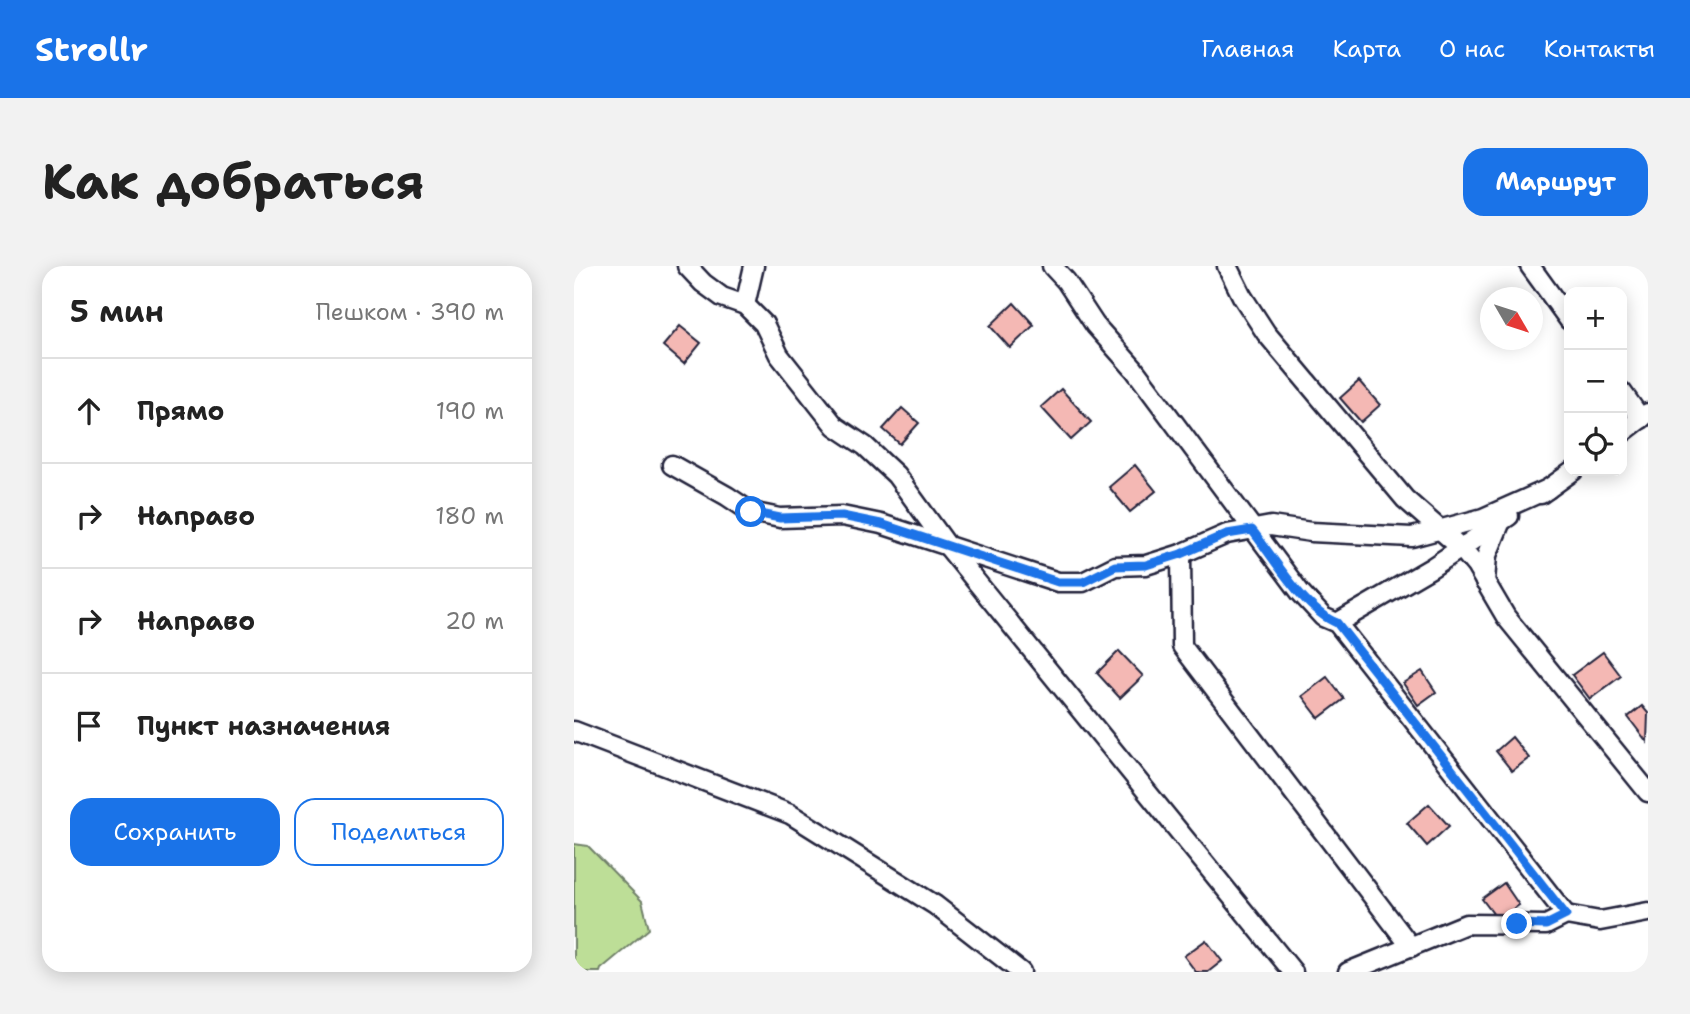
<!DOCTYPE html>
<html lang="ru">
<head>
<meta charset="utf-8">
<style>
  :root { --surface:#fff; --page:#f2f2f2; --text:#222; --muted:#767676; --line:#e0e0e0; --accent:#1a73e8 }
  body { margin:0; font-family:"Shantell Sans",sans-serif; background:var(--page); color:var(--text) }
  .controls { position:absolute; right:21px; top:21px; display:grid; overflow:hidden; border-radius:14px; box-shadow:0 4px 18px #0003 }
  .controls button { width:63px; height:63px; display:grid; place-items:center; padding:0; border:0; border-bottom:2px solid var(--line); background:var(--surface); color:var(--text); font:35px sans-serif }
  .compass { position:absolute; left:906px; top:21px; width:63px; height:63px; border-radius:50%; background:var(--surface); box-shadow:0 4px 18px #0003; rotate:129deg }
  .stop { position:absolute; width:21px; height:21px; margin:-16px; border:5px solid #1a73e8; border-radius:50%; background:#fff }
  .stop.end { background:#1a73e8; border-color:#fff; box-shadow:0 2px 7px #0008 }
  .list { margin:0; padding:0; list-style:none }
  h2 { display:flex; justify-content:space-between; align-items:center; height:91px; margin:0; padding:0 28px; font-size:30px }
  h2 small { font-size:23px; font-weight:400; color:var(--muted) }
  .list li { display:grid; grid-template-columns:46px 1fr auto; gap:21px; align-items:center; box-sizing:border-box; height:105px; padding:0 28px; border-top:2px solid var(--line) }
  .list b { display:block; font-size:26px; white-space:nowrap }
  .list em { font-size:23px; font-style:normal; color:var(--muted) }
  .actions { display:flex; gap:14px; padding:21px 28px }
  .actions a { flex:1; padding:16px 0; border:2px solid var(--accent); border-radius:21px; text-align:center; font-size:24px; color:var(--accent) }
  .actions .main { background:var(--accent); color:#fff }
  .icon { flex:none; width:38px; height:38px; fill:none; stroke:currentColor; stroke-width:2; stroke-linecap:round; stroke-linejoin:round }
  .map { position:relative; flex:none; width:1074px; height:706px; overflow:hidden; border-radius:21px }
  header { display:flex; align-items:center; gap:42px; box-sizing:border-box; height:98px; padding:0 35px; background:var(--accent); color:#fff }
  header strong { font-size:33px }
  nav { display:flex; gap:38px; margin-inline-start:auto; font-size:24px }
  .intro { display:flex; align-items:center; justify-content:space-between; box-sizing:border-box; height:168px; padding:0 42px }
  h1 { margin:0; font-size:49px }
  .button { padding:18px 32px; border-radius:21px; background:var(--accent); color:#fff; font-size:24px; font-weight:700 }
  main { display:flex; gap:42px; padding:0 42px }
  aside { flex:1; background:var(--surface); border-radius:21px; box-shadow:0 4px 18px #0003 }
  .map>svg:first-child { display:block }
  .green { fill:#bdde97; stroke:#708069; stroke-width:2 }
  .building { fill:#f4b8b4; stroke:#22223b; stroke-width:2 }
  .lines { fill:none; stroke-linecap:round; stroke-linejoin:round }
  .minor-casing { stroke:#22223b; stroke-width:23 }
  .minor { stroke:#fff; stroke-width:18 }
  .route { stroke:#1a73e8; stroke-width:9 }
</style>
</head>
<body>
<header>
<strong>Strollr</strong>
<nav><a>Главная</a><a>Карта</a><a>О нас</a><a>Контакты</a></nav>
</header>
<div class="intro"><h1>Как добраться</h1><a class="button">Маршрут</a></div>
<main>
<aside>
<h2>5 мин<small>Пешком · 390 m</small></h2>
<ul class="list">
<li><svg class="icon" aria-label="ahead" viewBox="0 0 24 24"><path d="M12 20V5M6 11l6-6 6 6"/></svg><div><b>Прямо</b></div><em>190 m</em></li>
<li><svg class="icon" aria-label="right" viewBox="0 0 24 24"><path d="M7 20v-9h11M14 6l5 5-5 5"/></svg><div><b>Направо</b></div><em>180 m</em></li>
<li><svg class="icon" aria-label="right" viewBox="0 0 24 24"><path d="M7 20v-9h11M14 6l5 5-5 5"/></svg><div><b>Направо</b></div><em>20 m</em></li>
<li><svg class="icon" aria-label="arrive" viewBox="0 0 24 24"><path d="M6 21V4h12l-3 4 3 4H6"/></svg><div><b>Пункт назначения</b></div></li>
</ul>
<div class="actions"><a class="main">Сохранить</a><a>Поделиться</a></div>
</aside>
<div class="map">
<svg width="1074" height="706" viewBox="0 0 1074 706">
  <rect width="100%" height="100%" fill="#fff"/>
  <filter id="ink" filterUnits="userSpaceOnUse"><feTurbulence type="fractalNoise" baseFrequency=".0143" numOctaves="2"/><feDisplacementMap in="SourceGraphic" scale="14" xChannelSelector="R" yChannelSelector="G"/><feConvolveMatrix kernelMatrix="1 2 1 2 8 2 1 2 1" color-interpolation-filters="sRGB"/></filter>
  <g filter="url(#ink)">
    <path class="green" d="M0,578l14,2 54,55 7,28 -48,40 -1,3h-26z"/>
    <g class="building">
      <path d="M440,37l20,22 -24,23 -20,-22z"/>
      <path d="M106,60l21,17 -17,21 -21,-18z"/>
      <path d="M785,115l21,24 -19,17 -21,-24z"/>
      <path d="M487,123l30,33 -20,18 -30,-33z"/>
      <path d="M328,142l17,15 -19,21 -17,-15z"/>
      <path d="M561,199l21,26 -26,21 -21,-25z"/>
      <path d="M545,385l24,25 -23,22 -23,-25z"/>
      <path d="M1029,386l18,24 -31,23 -18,-24z"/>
      <path d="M848,405l14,21 -18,13 -15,-22z"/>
      <path d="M753,411l17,22 -25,19 -17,-22z"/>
      <path d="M1068,440l6,7 -1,29 -19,-25z"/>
      <path d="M938,471l17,21 -17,13 -16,-20z"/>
      <path d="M855,538l20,22 -22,20 -20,-23z"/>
      <path d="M930,617l15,22 -21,15 -16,-21z"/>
      <path d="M632,674l16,21 -14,11h-12l-12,-16z"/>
    </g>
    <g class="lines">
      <defs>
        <g id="minor">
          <path d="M113,0l16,17 19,14 23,8 19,19 15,31 56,71 30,20 31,29 53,73 344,424"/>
          <path d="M478,0l14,15 29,44 39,44 166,223 23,25 14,6 229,292"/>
          <path d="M653,0l15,30 24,37 139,166 56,49 15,18 30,51 142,175"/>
          <path d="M956,0l39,54"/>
          <path d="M171,39l9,-39"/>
          <path d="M1048,126l19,27"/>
          <path d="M1048,167l26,-20"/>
          <path d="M98,199l55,31 24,16 29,6 62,-2 39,8 177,58h25l32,-16 31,-1 35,-11 46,-20 44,-8 40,6 101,5 71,-19 65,-29"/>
          <path d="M967,228l32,-23"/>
          <path d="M607,288l1,92 229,301"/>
          <path d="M911,316l2,-27 14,-34"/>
          <path d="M763,357l94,-55 78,-52"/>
          <path d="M0,465l216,83 145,91 86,67"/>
          <path d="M774,706l118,-48 80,1 20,-10 34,6 48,-9"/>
        </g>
      </defs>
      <use href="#minor" class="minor-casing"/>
      <use href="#minor" class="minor"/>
    </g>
  </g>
  <g class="lines" filter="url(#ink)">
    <path class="route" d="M177,246l29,6 62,-2 39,8 177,58h25l32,-16 31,-1 35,-11 46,-20 25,-4c22,28 52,80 85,93l229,292 -20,10 -29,-1"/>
  </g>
</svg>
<div class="controls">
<button>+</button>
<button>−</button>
<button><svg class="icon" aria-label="locate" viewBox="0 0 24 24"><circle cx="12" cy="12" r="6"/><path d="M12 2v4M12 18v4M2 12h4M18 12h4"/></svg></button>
</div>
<svg class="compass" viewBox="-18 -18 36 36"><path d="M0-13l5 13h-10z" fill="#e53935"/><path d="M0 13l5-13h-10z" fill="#767676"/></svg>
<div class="stop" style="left:177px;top:246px"></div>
<div class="stop end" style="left:943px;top:658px"></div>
</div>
</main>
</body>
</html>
